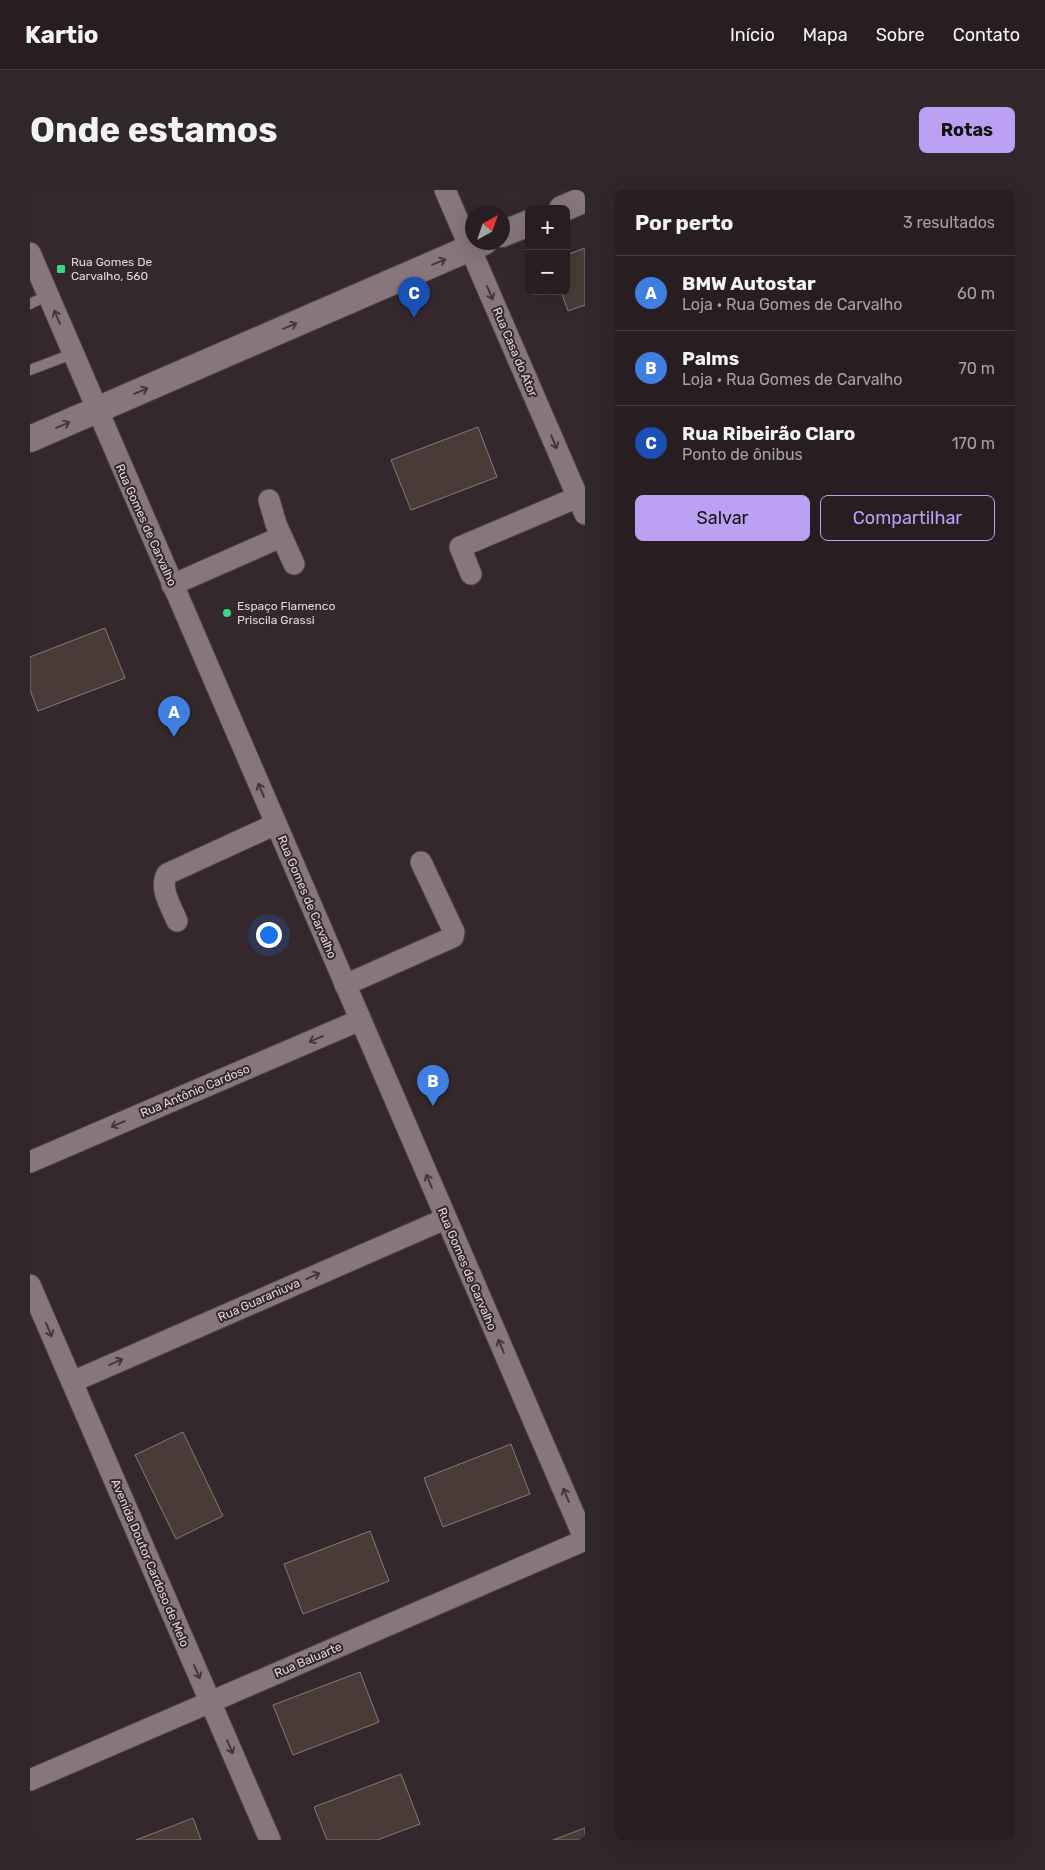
<!DOCTYPE html>
<html lang="pt">
<head>
<meta charset="utf-8">
<style>
  :root { --surface:#281e22; --page:#30272a; --text:#f1f3f6; --muted:#a5a2a5; --line:#443c40; --accent:#bca0f2 }
  body { margin:0; font-family:Rubik,sans-serif; background:var(--page); color:var(--text) }
  .controls { position:absolute; right:15px; top:15px; display:grid; overflow:hidden; border-radius:8px; box-shadow:0 5px 20px #0002 }
  .controls button { width:45px; height:45px; display:grid; place-items:center; padding:0; border:0; border-bottom:1px solid var(--line); background:var(--surface); color:var(--text); font:25px sans-serif }
  .compass { position:absolute; left:435px; top:15px; width:45px; height:45px; border-radius:50%; background:var(--surface); box-shadow:0 5px 20px #0002; rotate:40deg }
  .you { position:absolute; left:238px; top:744px; width:18px; height:18px; margin:-12px; border:4px solid #fff; border-radius:50%; background:#1a73e8; box-shadow:0 0 0 8px #1a73e833 }
  .badge { display:grid; place-items:center; width:32px; height:32px; border-radius:50%; background:var(--accent); color:#fff; font-size:16px; font-weight:700 }
  .pin { position:absolute; translate:-50% -41px; filter:drop-shadow(0 1px 2px #0008) }
  .pin::after { content:''; position:absolute; top:26px; width:18px; height:15px; background:inherit; clip-path:polygon(0 0,100% 0,50% 100%) }
  .list { margin:0; padding:0; list-style:none }
  h2 { display:flex; justify-content:space-between; align-items:center; height:65px; margin:0; padding:0 20px; font-size:21px }
  h2 small { font-size:16px; font-weight:400; color:var(--muted) }
  .list li { display:grid; grid-template-columns:32px 1fr auto; gap:15px; align-items:center; box-sizing:border-box; height:75px; padding:0 20px; border-top:1px solid var(--line) }
  .list b { display:block; font-size:19px; white-space:nowrap }
  .list p { margin:0; font-size:16px; white-space:nowrap; color:var(--muted) }
  .list em { font-size:16px; font-style:normal; color:var(--muted) }
  .actions { display:flex; gap:10px; padding:15px 20px }
  .actions a { flex:1; padding:11px 0; border:1px solid var(--accent); border-radius:8px; text-align:center; font-size:18px; color:var(--accent) }
  .actions .main { background:var(--accent); color:#111 }
  .map { position:relative; flex:none; width:555px; height:1650px; overflow:hidden; border-radius:8px }
  header { display:flex; align-items:center; gap:30px; box-sizing:border-box; height:70px; padding:0 25px; background:var(--surface); border-bottom:1px solid var(--line) }
  header strong { font-size:24px }
  nav { display:flex; gap:28px; margin-inline-start:auto; font-size:18px }
  .intro { display:flex; align-items:center; justify-content:space-between; box-sizing:border-box; height:120px; padding:0 30px }
  h1 { margin:0; font-size:35px }
  .button { padding:12px 22px; border-radius:8px; background:var(--accent); color:#111; font-size:18px; font-weight:700 }
  main { display:flex; gap:30px; padding:0 30px }
  aside { flex:1; background:var(--surface); border-radius:8px; box-shadow:0 5px 20px #0002 }
  .map>svg:first-child { display:block }
  .building { fill:#493b38; stroke:#897976 }
  .lines { fill:none; stroke-linecap:round; stroke-linejoin:round }
  .service-casing { stroke:#504448; stroke-width:12 }
  .minor-casing { stroke:#504448; stroke-width:23 }
  .tertiary-casing { stroke:#504448; stroke-width:28 }
  .service { stroke:#87777c; stroke-width:10 }
  .minor { stroke:#87777c; stroke-width:21 }
  .tertiary { stroke:#87777c; stroke-width:26 }
  .oneway { stroke:#45383d }
  .poi-dot { fill:#38d880; stroke:#35282d; stroke-width:2 }
  .labels { text-anchor:middle; stroke-width:4; stroke-linejoin:round; paint-order:stroke }
  .poi-label { font-size:12px; fill:#e0d7da; stroke:#35282d; text-anchor:start }
  .street-label { font-size:12px; fill:#e0d7da; stroke:#35282d }
</style>
</head>
<body>
<header>
<strong>Kartio</strong>
<nav><a>Início</a><a>Mapa</a><a>Sobre</a><a>Contato</a></nav>
</header>
<div class="intro"><h1>Onde estamos</h1><a class="button">Rotas</a></div>
<main>
<div class="map">
<svg width="555" height="1650" viewBox="0 0 555 1650">
  <rect width="100%" height="100%" fill="#35282d"/>
  <g class="building">
    <path d="M555,58v57l-17,6 -7,-20h5v-36z"/>
    <path d="M448,237l19,50 -86,33 -20,-50z"/>
    <path d="M75,438l20,50 -87,33 -8,-21v-33z"/>
    <path d="M153,1242l40,84 -47,23 -41,-84z"/>
    <path d="M481,1254l19,50 -87,33 -19,-49z"/>
    <path d="M340,1341l19,50 -86,33 -19,-50z"/>
    <path d="M330,1482l19,50 -86,33 -20,-50z"/>
    <path d="M371,1584l19,50 -43,16h-50l-13,-33z"/>
    <path d="M163,1628l8,22h-65z"/>
    <path d="M555,1638v12h-32z"/>
  </g>
  <g class="lines">
    <defs>
      <g id="service">
        <path d="M0,114l18,-9"/>
        <path d="M0,180l42,-16"/>
      </g>
      <g id="minor">
        <path d="M415,0l140,324"/>
        <path d="M0,63l555,1287"/>
        <path d="M239,310l7,24 18,40"/>
        <path d="M441,384l-11,-27 118,-50"/>
        <path d="M142,395l109,-48"/>
        <path d="M147,731c-6,-15 -18,-32 -10,-47l109,-50"/>
        <path d="M315,795l108,-48 1,-5 -33,-70"/>
        <path d="M0,972l330,-142"/>
        <path d="M0,1095l240,555"/>
        <path d="M42,1192l373,-163"/>
        <path d="M0,1590l555,-240"/>
      </g>
      <g id="tertiary">
        <path d="M532,19l23,-10"/>
        <path d="M472,44l27,-11"/>
        <path d="M0,249l454,-197"/>
      </g>
    </defs>
    <use href="#service" class="service-casing"/>
    <use href="#minor" class="minor-casing"/>
    <use href="#tertiary" class="tertiary-casing"/>
    <use href="#service" class="service"/>
    <use href="#minor" class="minor"/>
    <use href="#tertiary" class="tertiary"/>
  </g>
  <defs><path id="oneway-shaft" d="M-6 0H5M1.5-3L5.5 0L1.5 3" fill="none" stroke-width="1.6" stroke-linecap="round" stroke-linejoin="round" transform="scale(1.25)"/></defs>
  <g class="oneway">
    <use href="#oneway-shaft" transform="translate(409 72) rotate(-23)"/>
    <use href="#oneway-shaft" transform="translate(460 103) rotate(67)"/>
    <use href="#oneway-shaft" transform="translate(27 127) rotate(-113)"/>
    <use href="#oneway-shaft" transform="translate(260 136) rotate(-23)"/>
    <use href="#oneway-shaft" transform="translate(111 201) rotate(-23)"/>
    <use href="#oneway-shaft" transform="translate(33 235) rotate(-23)"/>
    <use href="#oneway-shaft" transform="translate(524 252) rotate(67)"/>
    <use href="#oneway-shaft" transform="translate(231 600) rotate(-113)"/>
    <use href="#oneway-shaft" transform="translate(286 849) rotate(157)"/>
    <use href="#oneway-shaft" transform="translate(88 934) rotate(157)"/>
    <use href="#oneway-shaft" transform="translate(399 991) rotate(-113)"/>
    <use href="#oneway-shaft" transform="translate(283 1086) rotate(-24)"/>
    <use href="#oneway-shaft" transform="translate(19 1140) rotate(67)"/>
    <use href="#oneway-shaft" transform="translate(471 1156) rotate(-113)"/>
    <use href="#oneway-shaft" transform="translate(86 1172) rotate(-24)"/>
    <use href="#oneway-shaft" transform="translate(536 1305) rotate(-113)"/>
    <use href="#oneway-shaft" transform="translate(167 1482) rotate(66)"/>
    <use href="#oneway-shaft" transform="translate(200 1557) rotate(67)"/>
  </g>
  <g class="poi-dot">
    <rect x="26" y="74" width="10" height="10" rx="2.5"/>
    <circle cx="197" cy="423" r="5"/>
  </g>
  <g class="labels">
    <g class="poi-label">
      <text x="41" y="76">Rua Gomes De<tspan x="41" dy="14">Carvalho, 560</tspan></text>
      <text x="207" y="420">Espaço Flamenco<tspan x="207" dy="14">Priscila Grassi</tspan></text>
    </g>
    <g class="street-label">
      <text transform="translate(485 162) rotate(67)" y="4">Rua Casa do Ator</text>
      <text transform="translate(116 335) rotate(66)" y="4">Rua Gomes de Carvalho</text>
      <text transform="translate(277 707) rotate(67)" y="4">Rua Gomes de Carvalho</text>
      <text transform="translate(165 901) rotate(-23)" y="4">Rua Antônio Cardoso</text>
      <text transform="translate(437 1079) rotate(67)" y="4">Rua Gomes de Carvalho</text>
      <text transform="translate(229 1110) rotate(-24)" y="4">Rua Guaraniuva</text>
      <text transform="translate(120 1373) rotate(67)" y="4">Avenida Doutor Cardoso de Melo</text>
      <text transform="translate(278 1470) rotate(-23)" y="4">Rua Baluarte</text>
    </g>
  </g>
</svg>
<div class="controls">
<button>+</button>
<button>−</button>
</div>
<svg class="compass" viewBox="-18 -18 36 36"><path d="M0-13l5 13h-10z" fill="#e53935"/><path d="M0 13l5-13h-10z" fill="#a5a2a5"/></svg>
<div class="you"></div>
<div class="pin badge" style="left:144px;top:547px;background:#3f7fe0">A</div>
<div class="pin badge" style="left:403px;top:916px;background:#3f7fe0">B</div>
<div class="pin badge" style="left:384px;top:128px;background:#1a4fb4">C</div>
</div>
<aside>
<h2>Por perto<small>3 resultados</small></h2>
<ul class="list">
<li><span class="badge" style="background:#3f7fe0">A</span><div><b>BMW Autostar</b><p>Loja · Rua Gomes de Carvalho</p></div><em>60 m</em></li>
<li><span class="badge" style="background:#3f7fe0">B</span><div><b>Palms</b><p>Loja · Rua Gomes de Carvalho</p></div><em>70 m</em></li>
<li><span class="badge" style="background:#1a4fb4">C</span><div><b>Rua Ribeirão Claro</b><p>Ponto de ônibus</p></div><em>170 m</em></li>
</ul>
<div class="actions"><a class="main">Salvar</a><a>Compartilhar</a></div>
</aside>
</main>
</body>
</html>
